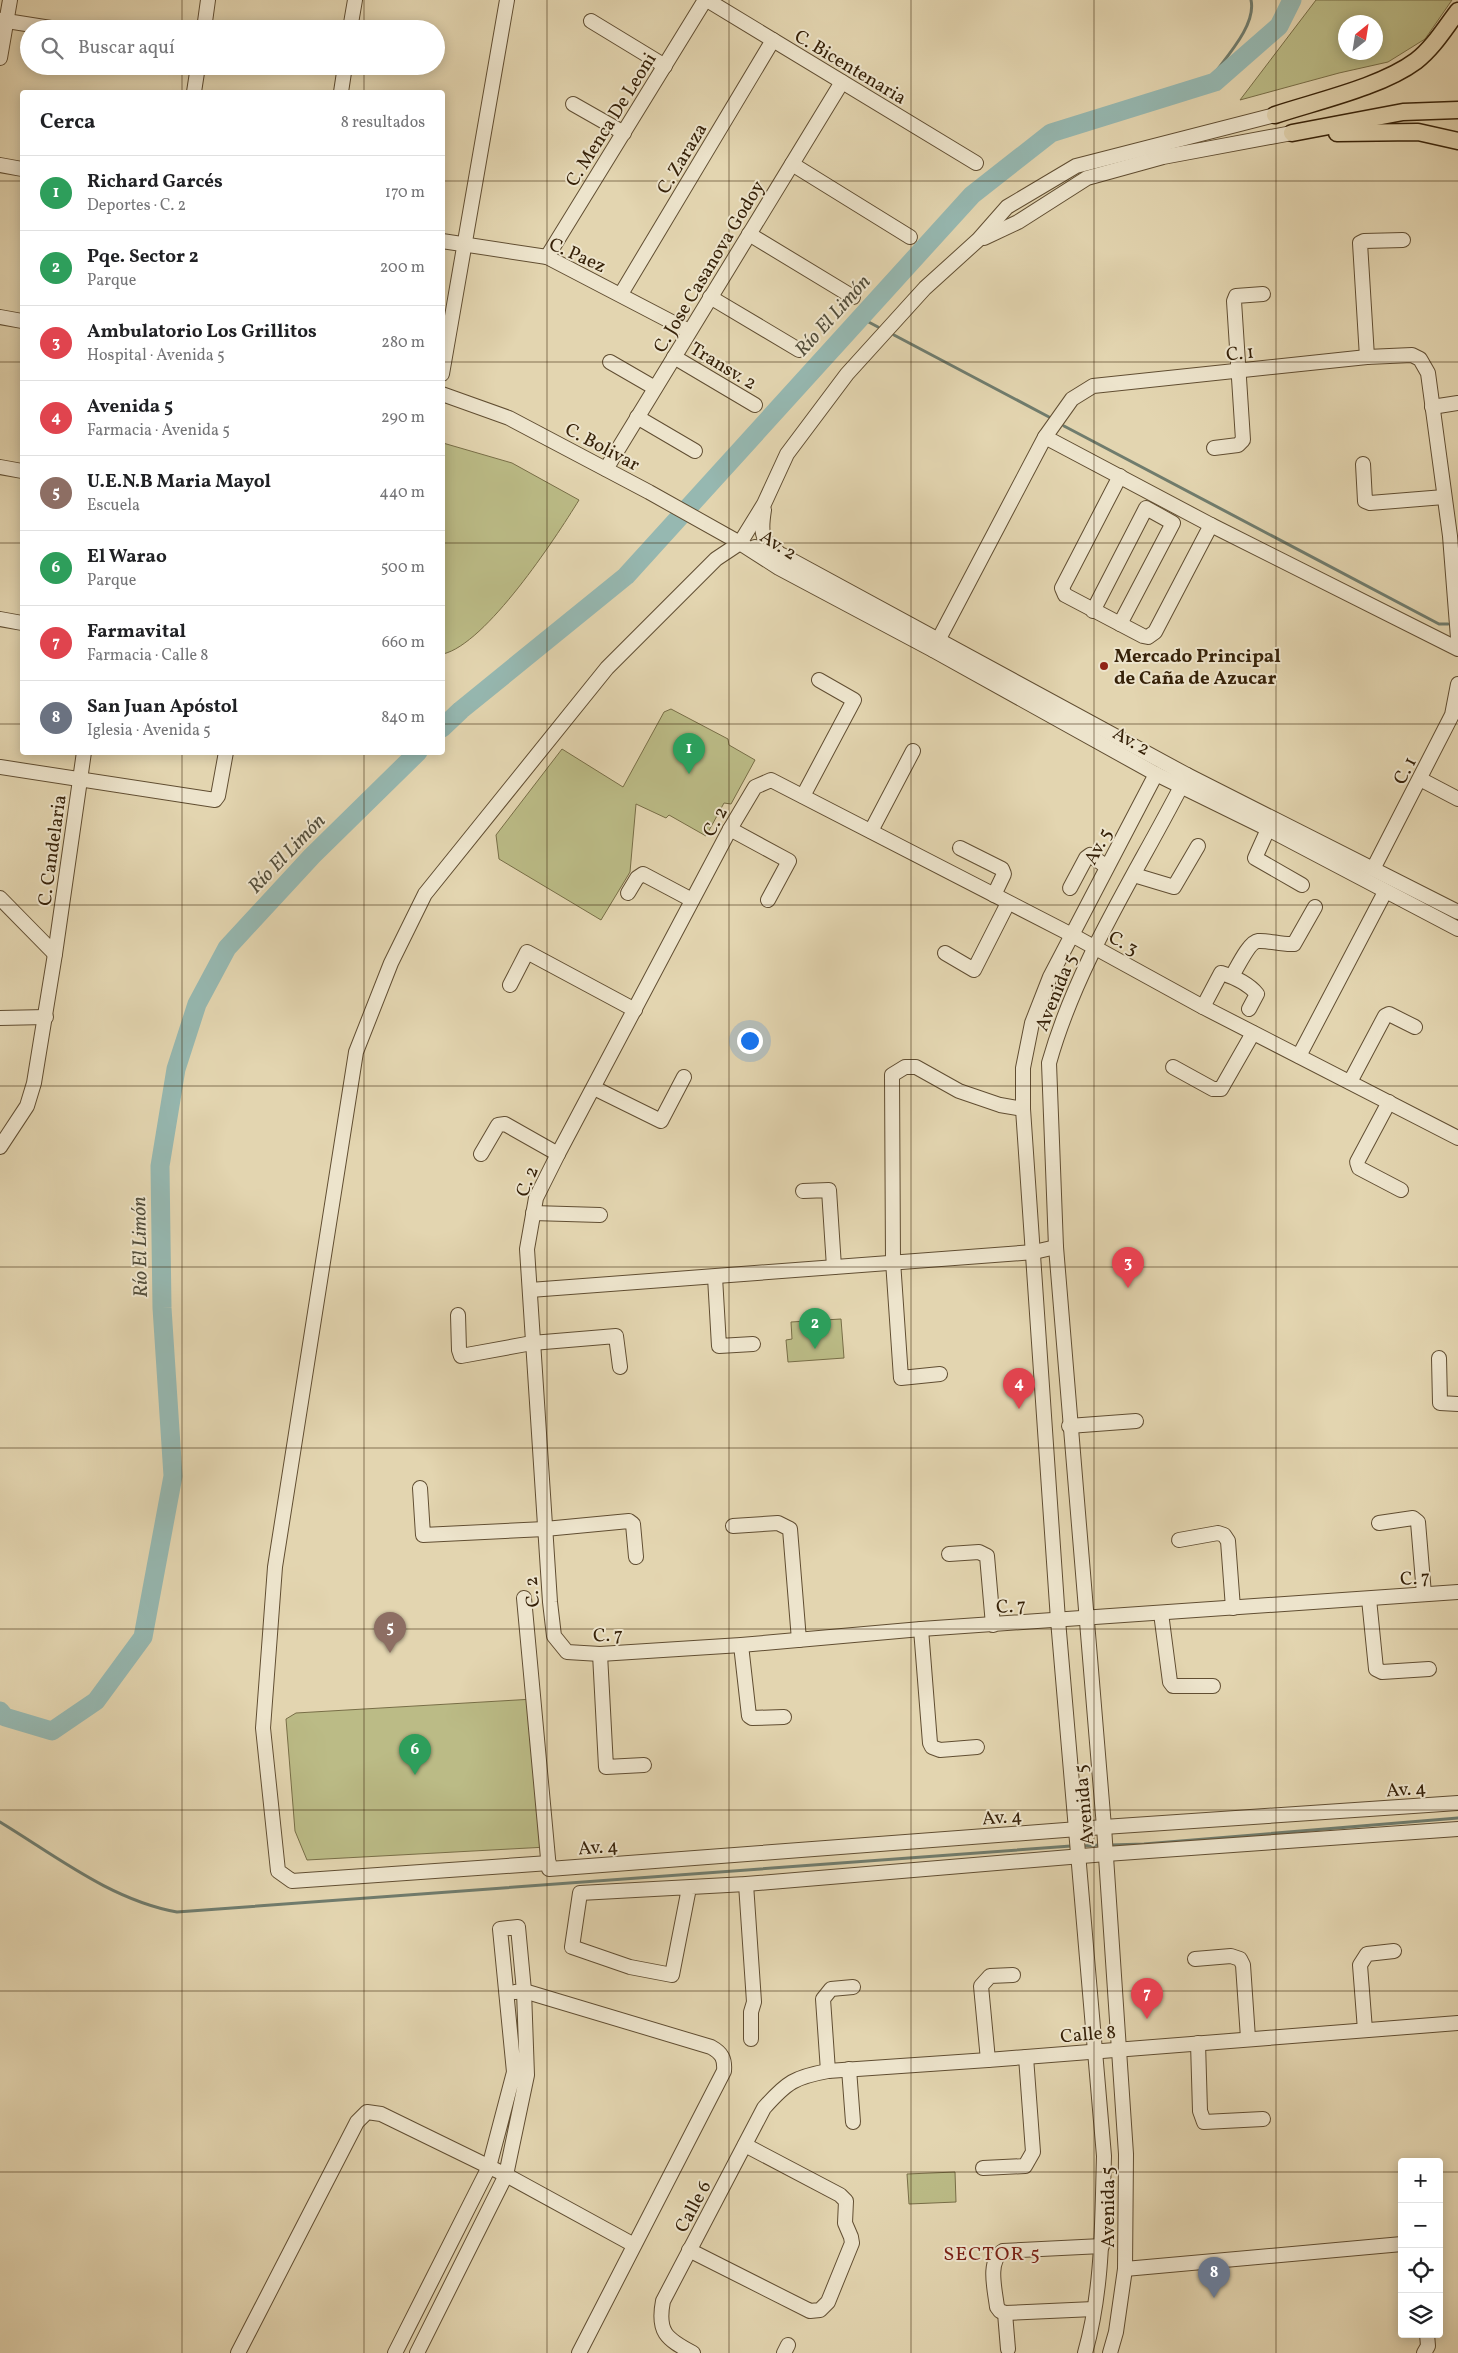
<!DOCTYPE html>
<html lang="es">
<head>
<meta charset="utf-8">
<style>
  :root { --surface:#fff; --page:#f2f2f2; --text:#202124; --muted:#757577; --line:#e0e0e0; --accent:#8f2418 }
  body { margin:0; font-family:Vollkorn,serif; background:var(--page); color:var(--text) }
  .controls { position:absolute; right:15px; bottom:15px; display:grid; overflow:hidden; border-radius:5px; box-shadow:0 2px 12px #0003 }
  .controls button { width:45px; height:45px; display:grid; place-items:center; padding:0; border:0; border-bottom:1px solid var(--line); background:var(--surface); color:var(--text); font:25px sans-serif }
  .compass { position:absolute; left:1338px; top:15px; width:45px; height:45px; border-radius:50%; background:var(--surface); box-shadow:0 2px 12px #0003; rotate:30deg }
  .you { position:absolute; left:749px; top:1040px; width:18px; height:18px; margin:-12px; border:4px solid #fff; border-radius:50%; background:#1a73e8; box-shadow:0 0 0 8px #1a73e833 }
  .badge { display:grid; place-items:center; width:32px; height:32px; border-radius:50%; background:var(--accent); color:#fff; font-size:16px; font-weight:700 }
  .pin { position:absolute; translate:-50% -41px; filter:drop-shadow(0 1px 2px #0008) }
  .pin::after { content:''; position:absolute; top:26px; width:18px; height:15px; background:inherit; clip-path:polygon(0 0,100% 0,50% 100%) }
  .list { margin:0; padding:0; list-style:none }
  h2 { display:flex; justify-content:space-between; align-items:center; height:65px; margin:0; padding:0 20px; font-size:21px }
  h2 small { font-size:16px; font-weight:400; color:var(--muted) }
  .list li { display:grid; grid-template-columns:32px 1fr auto; gap:15px; align-items:center; box-sizing:border-box; height:75px; padding:0 20px; border-top:1px solid var(--line) }
  .list b { display:block; font-size:19px; white-space:nowrap }
  .list p { margin:0; font-size:16px; white-space:nowrap; color:var(--muted) }
  .list em { font-size:16px; font-style:normal; color:var(--muted) }
  .icon { flex:none; width:28px; height:28px; fill:none; stroke:currentColor; stroke-width:2; stroke-linecap:round; stroke-linejoin:round }
  .map { position:relative; flex:none; width:1458px; height:2353px; overflow:hidden }
  .search { position:absolute; background:var(--surface); box-shadow:0 2px 12px #0003; left:20px; top:20px; width:425px; height:55px; display:flex; align-items:center; gap:12px; box-sizing:border-box; padding:0 18px; border-radius:28px; color:var(--muted); font-size:19px }
  .panel { position:absolute; background:var(--surface); box-shadow:0 2px 12px #0003; left:20px; top:90px; width:425px; height:665px; border-radius:5px }
  .map>svg:first-child { display:block }
  .park { fill:#bbbb86; stroke:#786e47; fill-rule:evenodd }
  .lines { fill:none; stroke-linecap:round; stroke-linejoin:round }
  .stream { stroke:#707c6d; stroke-width:3 }
  .river { stroke:#96b8b1; stroke-width:19 }
  .minor-casing { stroke:#614e32; stroke-width:16 }
  .major-casing { stroke:#362108; stroke-width:19 }
  .minor { stroke:#ede4cc; stroke-width:14 }
  .major { stroke:#e3d5b0; stroke-width:16 }
  .grid { fill:none; stroke:#362108; stroke-width:1; stroke-opacity:0.55 }
  .poi-dot { fill:#8f2418; stroke:#ede4cc; stroke-width:2 }
  .labels { text-anchor:middle; stroke-width:4; stroke-linejoin:round; paint-order:stroke }
  .street-label { font-size:19px; fill:#362108; stroke:#ede4cc }
  .poi-label { font-size:19px; font-weight:bold; fill:#362108; stroke:#ede4cc; text-anchor:start }
  .water-label { font-size:20px; font-style:italic; fill:#534e3b; stroke:#ede4cc }
  .neighbourhood-label { font-size:20px; letter-spacing:1px; fill:#7a1f14; stroke:#ede4cc }
</style>
</head>
<body>
<div class="map">
<svg width="1458" height="2353" viewBox="0 0 1458 2353">
  <rect width="100%" height="100%" fill="#e3d5b0"/>
  <filter id="stains"><feTurbulence type="fractalNoise" baseFrequency=".004" numOctaves="4"/><feColorMatrix values="0 0 0 0 .2 0 0 0 0 .09 0 0 0 0 .02 0 0 0 .5 -.17"/></filter>
  <radialGradient id="worn" r=".72"><stop offset=".6" stop-color="#630" stop-opacity="0"/><stop offset="1" stop-color="#630" stop-opacity=".3"/></radialGradient>
  <g class="park">
    <path d="M1316,0h136l-27,39 -37,23 -49,11 -99,27zM1376,22v30h-30v-30z"/>
    <path d="M443,443l69,20 67,37c-24,39 -93,144 -136,154z"/>
    <path d="M671,709l57,30 1,6 26,15 -24,44 -7,-1 -18,33 -37,-21 -3,3 -30,-14 -6,68 -29,48 -102,-61 -3,-24 66,-86 61,38 41,-75z"/>
    <path d="M841,1319l3,39 -56,4 -2,-22 6,-1 -1,-17z"/>
    <path d="M534,1699l13,148 -240,13 -12,-29 -9,-112 10,-6z"/>
    <path d="M955,2172l1,30 -47,2 -2,-30z"/>
  </g>
  <g class="lines">
    <g class="stream">
      <path d="M1207,84c14,-22 50,-57 44,-84"/>
      <path d="M861,318l17,9"/>
      <path d="M894,335l155,82"/>
      <path d="M1064,426l375,198h9"/>
      <path d="M0,1822c56,34 111,78 177,90l894,-66"/>
      <path d="M1111,1845l33,-1 314,-26"/>
      <path d="M1083,1846l16,-1"/>
    </g>
    <g class="river">
      <path d="M442,728l19,-18 165,-134 346,-381 79,-62 164,-51 64,-56 13,-26"/>
      <path d="M0,1711l5,6 47,14 44,-30 47,-64 30,-161 -11,-168 -2,-142 16,-97 21,-65 30,-56 85,-92 106,-104"/>
    </g>
    <defs>
      <g id="minor">
        <path d="M707,0l269,163"/>
        <path d="M0,20l57,9"/>
        <path d="M591,21l74,45"/>
        <path d="M204,29l4,-29"/>
        <path d="M350,29l5,-29"/>
        <path d="M0,58l10,-58"/>
        <path d="M194,92l4,-26"/>
        <path d="M341,92l4,-26"/>
        <path d="M573,104l51,29"/>
        <path d="M792,164l118,73"/>
        <path d="M0,165l22,4"/>
        <path d="M749,234l104,63"/>
        <path d="M984,238l34,-16 69,-44 76,-21 129,-24"/>
        <path d="M442,241l105,16 142,74"/>
        <path d="M547,257l158,-257"/>
        <path d="M621,294l152,-254"/>
        <path d="M710,297l89,53"/>
        <path d="M0,317l22,4"/>
        <path d="M674,357l81,48"/>
        <path d="M1367,357l-7,-114 4,-2 39,-1"/>
        <path d="M610,362l45,26"/>
        <path d="M442,374l65,-374"/>
        <path d="M442,394l67,24 140,74 91,51 39,25 154,82 223,124 112,55 190,100"/>
        <path d="M1432,407l26,-4"/>
        <path d="M637,417l58,34"/>
        <path d="M1045,437l166,88 247,124"/>
        <path d="M1214,448l24,-3 5,-5 -9,-139 2,-5 27,-2"/>
        <path d="M1363,464l2,37 5,2 74,-6"/>
        <path d="M0,467l22,4"/>
        <path d="M606,469l236,-387"/>
        <path d="M1120,476l-58,112 3,7 78,41 5,1 7,-5 56,-107"/>
        <path d="M764,510c-3,19 -4,30 13,41"/>
        <path d="M755,547l27,8 405,220 271,137"/>
        <path d="M1093,611l53,-103 27,15 -53,101"/>
        <path d="M0,619l22,4"/>
        <path d="M933,650l112,-213 27,-38 21,-13 274,-29 45,-2 8,4 8,14 22,163 8,102"/>
        <path d="M0,767l215,33 3,-4 8,-44"/>
        <path d="M1420,779l38,20"/>
        <path d="M803,796l51,-96 -35,-20"/>
        <path d="M730,829l59,32 -21,39"/>
        <path d="M1268,829l-13,29 47,27"/>
        <path d="M871,831l42,-80"/>
        <path d="M960,848l42,21 2,5 -10,21"/>
        <path d="M1373,869l79,-154 6,-31"/>
        <path d="M1134,875l40,12 24,-41"/>
        <path d="M1070,888l16,-30 4,-3 17,12"/>
        <path d="M628,893l9,-15 6,-4 49,26"/>
        <path d="M0,898l55,56"/>
        <path d="M945,953l29,17 34,-67"/>
        <path d="M1232,976c5,-8 17,-34 26,-35 11,-1 23,4 36,3l21,-37"/>
        <path d="M510,985l17,-33 108,58"/>
        <path d="M1203,1007l18,-34c13,4 27,10 36,21l-8,15"/>
        <path d="M0,1018l46,-1"/>
        <path d="M1299,1056l86,-164"/>
        <path d="M1173,1067l40,22h8l32,-56"/>
        <path d="M1350,1082l35,-66 4,-2 26,13"/>
        <path d="M594,1088l67,33 23,-44"/>
        <path d="M1389,1102l-32,60 2,6 42,22"/>
        <path d="M1458,1138l-255,-131 -131,-72 -301,-155 -16,7 -25,42 -172,325 -22,44 -9,51 23,353 4,34 13,16 33,2 141,-9 180,-16 537,-37"/>
        <path d="M0,1147l27,-41 7,-23 21,-129 29,-202"/>
        <path d="M481,1154l17,-29 7,-1 53,30"/>
        <path d="M803,1191l26,-1 5,77"/>
        <path d="M533,1213l67,2"/>
        <path d="M715,1277l4,69 34,-2"/>
        <path d="M530,1290l504,-38 22,-5"/>
        <path d="M458,1315l1,35 2,6 71,-13 84,-7 4,31"/>
        <path d="M1439,1358l1,45 18,1"/>
        <path d="M940,1374l-39,4 -8,-117 -1,-186 13,-8h11l43,24 41,14 23,4"/>
        <path d="M1069,1426l67,-5"/>
        <path d="M420,1488l3,47 122,-6 84,-8 4,3 3,33"/>
        <path d="M1379,1523l34,-5 5,4 6,72"/>
        <path d="M733,1526l45,-3 12,6 9,111"/>
        <path d="M1179,1540l39,-7 6,2 4,6 5,67"/>
        <path d="M949,1554l30,-2 8,4 6,69"/>
        <path d="M524,1598l25,271 555,-42 354,-24"/>
        <path d="M1369,1599l7,70 6,3 47,-3"/>
        <path d="M1161,1613l9,69 3,4h40"/>
        <path d="M921,1629l9,114 2,4 8,3 37,-3"/>
        <path d="M741,1645l8,71 3,2 32,-1"/>
        <path d="M600,1654l6,113 38,-2"/>
        <path d="M549,1863l-257,18 -14,-10 -15,-143 12,-161 81,-515 35,-89 34,-69 182,-226 109,-109 24,-16 24,-39 23,-50 60,-80 78,-86 53,-48 29,-33 69,-41 199,-51"/>
        <path d="M746,1884l8,118 -3,10v27"/>
        <path d="M689,1888l-17,87 -42,-8 -58,-20 8,-54 166,-9 360,-30 352,-25"/>
        <path d="M1195,1959l36,-3 9,3 3,6 5,73"/>
        <path d="M515,1992l9,-1 187,56c11,6 14,12 13,24l-145,282"/>
        <path d="M1365,2030l-5,-65 7,-11 27,-3"/>
        <path d="M1198,2043l2,68 4,11 59,-3"/>
        <path d="M988,2060l-7,-74 9,-10 23,-1"/>
        <path d="M849,2069l4,53"/>
        <path d="M828,2071l-5,-72 8,-10 22,-2"/>
        <path d="M983,2168l42,-2 8,-14 -7,-95"/>
        <path d="M689,2250l121,61 10,-1 8,-8 24,-59 -1,-6 -6,-14 1,-22 -6,-6 -95,-50"/>
        <path d="M1125,2269l277,-25"/>
        <path d="M1094,2309l-89,4 -5,-2 -3,-4c-2,-17 -10,-46 6,-56l99,-5"/>
        <path d="M1005,2313l3,36"/>
        <path d="M238,2353l119,-231 10,-10 14,2 125,61 128,70"/>
        <path d="M395,2353l94,-186 25,-95 -14,-143 18,-2 6,64 3,84 -21,100 -89,178"/>
        <path d="M693,2353c-27,-14 -36,-21 -30,-52l101,-193c23,-26 31,-31 64,-37l160,-11 470,-37"/>
        <path d="M784,2353l4,-8"/>
        <path d="M1085,2353c18,-64 17,-131 19,-197l-46,-536 -35,-511v-41l9,-45 18,-46 106,-203"/>
        <path d="M1110,2353l6,-21 9,-63 1,-115 -22,-327 -48,-580 -7,-184c29,-103 90,-193 138,-288"/>
        <path d="M1424,2353l4,-7 -1,-12"/>
      </g>
      <g id="major">
        <path d="M1275,115c42,-14 106,-28 141,-54 17,-13 29,-33 42,-50"/>
        <path d="M1292,133l111,-21 55,-2"/>
        <path d="M1337,133l81,-1 40,9"/>
      </g>
    </defs>
    <use href="#minor" class="minor-casing"/>
    <use href="#major" class="major-casing"/>
    <use href="#minor" class="minor"/>
    <use href="#major" class="major"/>
  </g>
  <path class="grid" d="M182,0v29M364,0v29M547,0v2353M729,0v2353M911,0v2353M1094,0v2353M1276,0v2353M182,66v26M364,66v26M0,181h22M442,181h1016M0,362h22M442,362h1016M0,543h22M442,543h1016M0,724h22M442,724h1016M182,752v1601M364,752v1601M0,905h1458M0,1086h1458M0,1267h1458M0,1448h1458M0,1629h1458M0,1810h1458M0,1991h1458M0,2172h1402M1439,2172h19"/>
  <circle class="poi-dot" cx="1104" cy="666" r="5"/>
  <g class="labels">
    <g class="street-label">
      <text transform="translate(851 66) rotate(31)" y="7">C. Bicentenaria</text>
      <text transform="translate(610 119) rotate(-58)" y="7">C. Menca De Leoni</text>
      <text transform="translate(681 158) rotate(-59)" y="7">C. Zaraza</text>
      <text transform="translate(578 254) rotate(24)" y="7">C. Paez</text>
      <text transform="translate(708 266) rotate(-59)" y="7">C. Jose Casanova Godoy</text>
      <text transform="translate(1240 352) rotate(-6)" y="7">C. 1</text>
      <text transform="translate(724 365) rotate(31)" y="7">Transv. 2</text>
      <text transform="translate(603 446) rotate(28)" y="7">C. Bolivar</text>
      <text transform="translate(779 544) rotate(32)" y="7">Av. 2</text>
      <text transform="translate(1132 740) rotate(29)" y="7">Av. 2</text>
      <text transform="translate(1404 770) rotate(-63)" y="7">C. 1</text>
      <text transform="translate(714 821) rotate(-61)" y="7">C. 2</text>
      <text transform="translate(1097 846) rotate(-62)" y="7">Av. 5</text>
      <text transform="translate(51 850) rotate(-82)" y="7">C. Candelaria</text>
      <text transform="translate(1124 942) rotate(29)" y="7">C. 3</text>
      <text transform="translate(1055 992) rotate(-68)" y="7">Avenida 5</text>
      <text transform="translate(526 1181) rotate(-68)" y="7">C. 2</text>
      <text transform="translate(1415 1577) rotate(-4)" y="7">C. 7</text>
      <text transform="translate(531 1592) rotate(-95)" y="7">C. 2</text>
      <text transform="translate(1011 1605) rotate(-4)" y="7">C. 7</text>
      <text transform="translate(608 1634) rotate(-2)" y="7">C. 7</text>
      <text transform="translate(1406 1788) rotate(-4)" y="7">Av. 4</text>
      <text transform="translate(1083 1805) rotate(-95)" y="7">Avenida 5</text>
      <text transform="translate(1002 1816) rotate(-4)" y="7">Av. 4</text>
      <text transform="translate(598 1846) rotate(-4)" y="7">Av. 4</text>
      <text transform="translate(1088 2033) rotate(-5)" y="7">Calle 8</text>
      <text transform="translate(692 2206) rotate(-62)" y="7">Calle 6</text>
      <text transform="translate(1107 2207) rotate(-90)" y="7">Avenida 5</text>
    </g>
    <g class="poi-label">
      <text x="1114" y="662">Mercado Principal<tspan x="1114" dy="22">de Caña de Azucar</tspan></text>
    </g>
    <g class="water-label">
      <text transform="translate(832 315) rotate(-48)" y="7">Río El Limón</text>
      <text transform="translate(286 853) rotate(-46)" y="7">Río El Limón</text>
      <text transform="translate(139 1247) rotate(-91)" y="7">Río El Limón</text>
    </g>
    <g class="neighbourhood-label">
      <text x="992" y="2260">SECTOR 5</text>
    </g>
  </g>
  <rect width="100%" height="100%" filter="url(#stains)"/>
  <rect width="100%" height="100%" fill="url(#worn)"/>
</svg>
<div class="controls">
<button>+</button>
<button>−</button>
<button><svg class="icon" aria-label="locate" viewBox="0 0 24 24"><circle cx="12" cy="12" r="6"/><path d="M12 2v4M12 18v4M2 12h4M18 12h4"/></svg></button>
<button><svg class="icon" aria-label="layers" viewBox="0 0 24 24"><path d="M12 4l9 5-9 5-9-5zM3 14l9 5 9-5"/></svg></button>
</div>
<svg class="compass" viewBox="-18 -18 36 36"><path d="M0-13l5 13h-10z" fill="#e53935"/><path d="M0 13l5-13h-10z" fill="#757577"/></svg>
<div class="you"></div>
<div class="pin badge" style="left:689px;top:774px;background:#2e9e5b">1</div>
<div class="pin badge" style="left:815px;top:1349px;background:#2e9e5b">2</div>
<div class="pin badge" style="left:1128px;top:1288px;background:#e0444e">3</div>
<div class="pin badge" style="left:1019px;top:1409px;background:#e0444e">4</div>
<div class="pin badge" style="left:390px;top:1653px;background:#8d6e63">5</div>
<div class="pin badge" style="left:415px;top:1775px;background:#2e9e5b">6</div>
<div class="pin badge" style="left:1147px;top:2019px;background:#e0444e">7</div>
<div class="pin badge" style="left:1214px;top:2298px;background:#6b7280">8</div>
<div class="search"><svg class="icon" aria-label="search" viewBox="0 0 24 24"><circle cx="10" cy="10" r="6"/><path d="M15 15l6 6"/></svg>Buscar aquí</div>
<section class="panel">
<h2>Cerca<small>8 resultados</small></h2>
<ul class="list">
<li><span class="badge" style="background:#2e9e5b">1</span><div><b>Richard Garcés</b><p>Deportes · C. 2</p></div><em>170 m</em></li>
<li><span class="badge" style="background:#2e9e5b">2</span><div><b>Pqe. Sector 2</b><p>Parque</p></div><em>200 m</em></li>
<li><span class="badge" style="background:#e0444e">3</span><div><b>Ambulatorio Los Grillitos</b><p>Hospital · Avenida 5</p></div><em>280 m</em></li>
<li><span class="badge" style="background:#e0444e">4</span><div><b>Avenida 5</b><p>Farmacia · Avenida 5</p></div><em>290 m</em></li>
<li><span class="badge" style="background:#8d6e63">5</span><div><b>U.E.N.B Maria Mayol</b><p>Escuela</p></div><em>440 m</em></li>
<li><span class="badge" style="background:#2e9e5b">6</span><div><b>El Warao</b><p>Parque</p></div><em>500 m</em></li>
<li><span class="badge" style="background:#e0444e">7</span><div><b>Farmavital</b><p>Farmacia · Calle 8</p></div><em>660 m</em></li>
<li><span class="badge" style="background:#6b7280">8</span><div><b>San Juan Apóstol</b><p>Iglesia · Avenida 5</p></div><em>840 m</em></li>
</ul>
</section>
</div>
</body>
</html>
